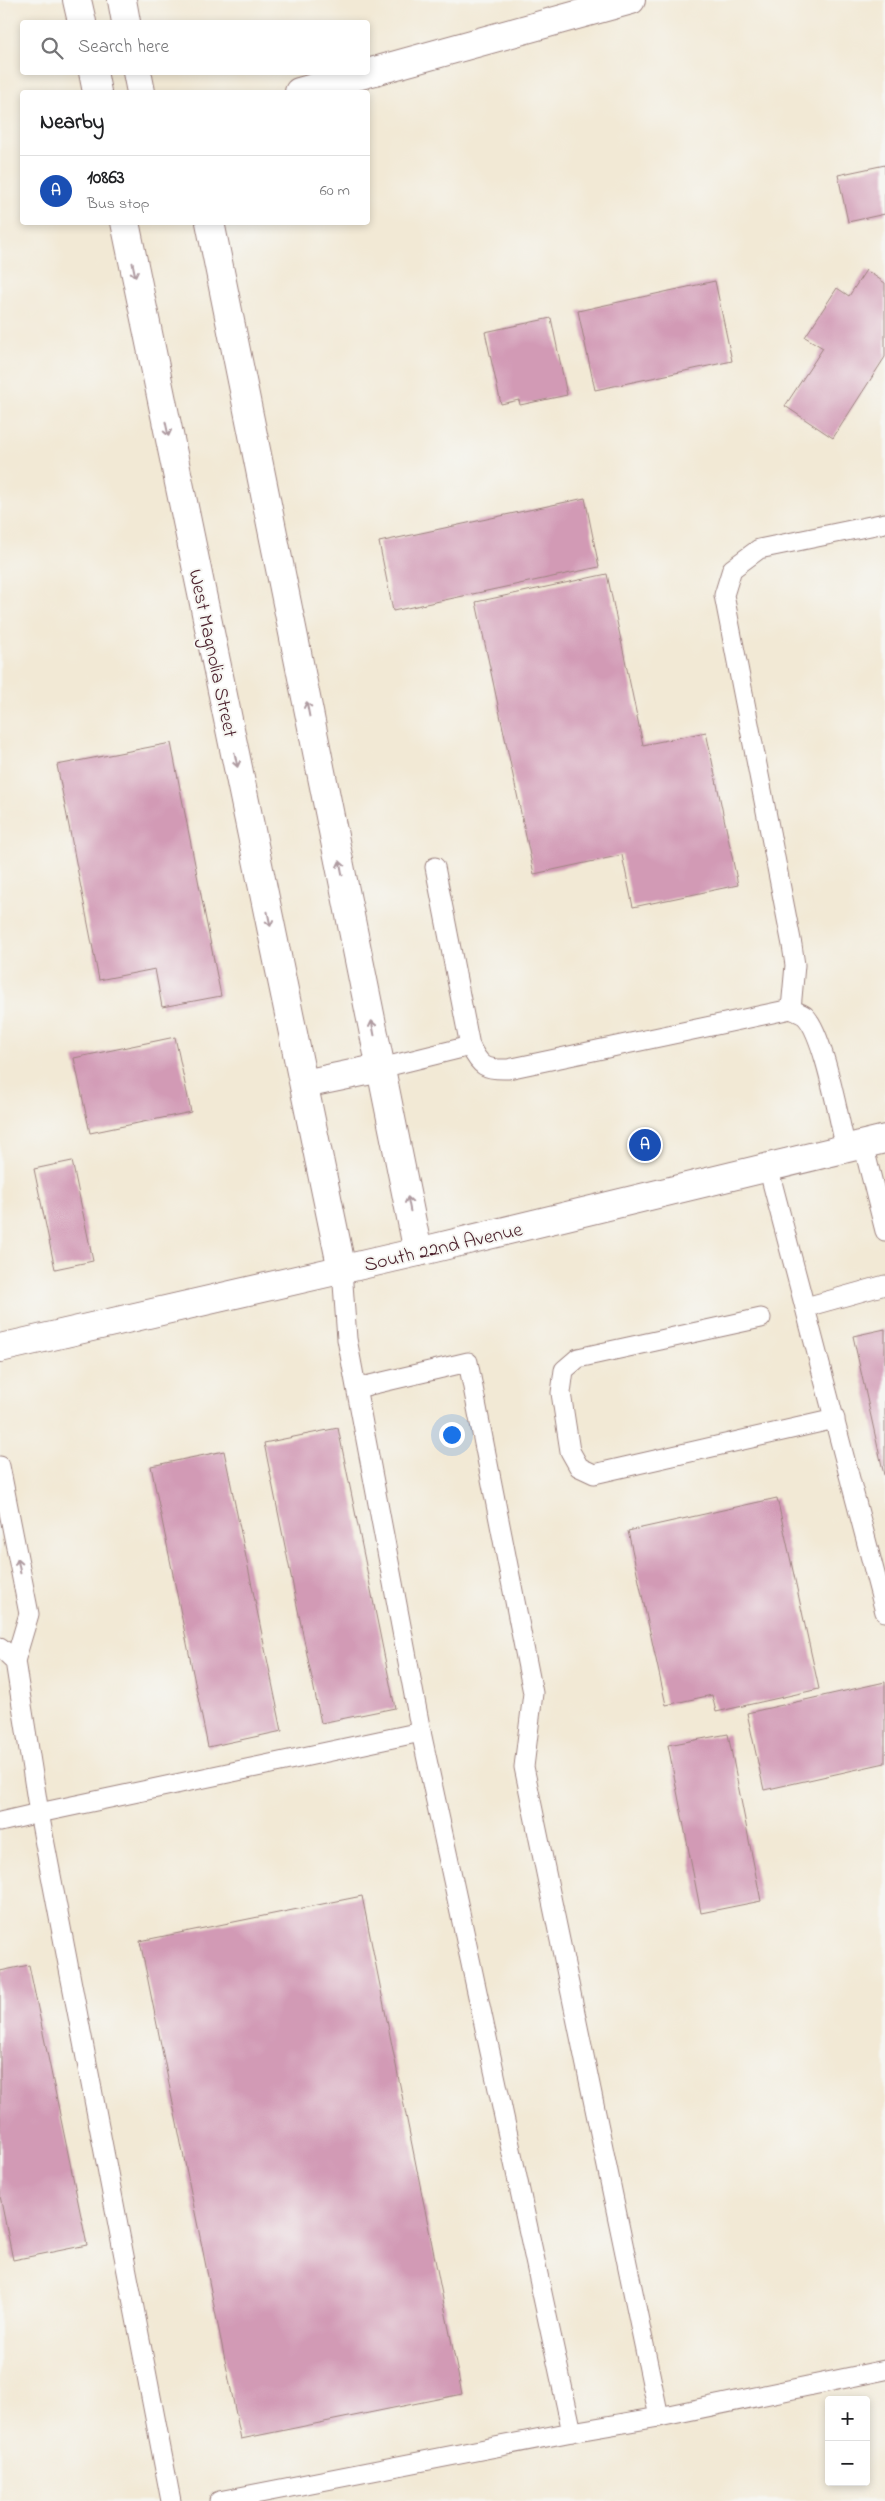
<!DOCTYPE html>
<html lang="en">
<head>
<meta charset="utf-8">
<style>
  :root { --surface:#fff; --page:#f2f2f2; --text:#202124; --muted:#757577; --line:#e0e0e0; --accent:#1f6fb2 }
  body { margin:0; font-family:"Indie Flower",sans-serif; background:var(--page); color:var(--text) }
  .controls { position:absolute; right:15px; bottom:15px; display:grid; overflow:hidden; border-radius:5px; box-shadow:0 2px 8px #0003 }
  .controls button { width:45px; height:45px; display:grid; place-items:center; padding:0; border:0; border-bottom:1px solid var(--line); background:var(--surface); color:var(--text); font:25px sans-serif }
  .you { position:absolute; left:451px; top:1434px; width:18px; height:18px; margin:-12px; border:4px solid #fff; border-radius:50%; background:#1a73e8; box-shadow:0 0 0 8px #1a73e833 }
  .badge { display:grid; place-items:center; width:32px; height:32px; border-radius:50%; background:var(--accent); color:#fff; font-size:16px; font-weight:700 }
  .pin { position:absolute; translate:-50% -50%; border:2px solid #fff; box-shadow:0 1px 5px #0006 }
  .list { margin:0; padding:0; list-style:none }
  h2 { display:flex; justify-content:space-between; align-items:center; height:65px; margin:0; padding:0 20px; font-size:21px }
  h2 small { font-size:16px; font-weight:400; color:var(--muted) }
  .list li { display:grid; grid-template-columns:32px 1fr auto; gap:15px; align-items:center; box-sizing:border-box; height:70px; padding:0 20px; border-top:1px solid var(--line) }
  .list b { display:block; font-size:19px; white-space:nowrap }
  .list p { margin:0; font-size:16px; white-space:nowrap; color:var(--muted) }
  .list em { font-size:16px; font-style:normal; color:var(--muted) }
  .icon { flex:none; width:28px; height:28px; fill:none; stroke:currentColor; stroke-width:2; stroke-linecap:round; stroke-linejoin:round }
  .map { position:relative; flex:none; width:885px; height:2501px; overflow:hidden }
  .search { position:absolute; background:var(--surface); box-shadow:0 2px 8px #0003; left:20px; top:20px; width:350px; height:55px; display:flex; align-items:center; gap:12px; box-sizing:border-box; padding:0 18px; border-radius:5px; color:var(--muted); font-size:19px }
  .panel { position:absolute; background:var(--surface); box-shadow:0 2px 8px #0003; left:20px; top:90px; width:350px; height:135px; border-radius:5px }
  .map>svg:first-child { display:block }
  .building { fill:#d29ab5 }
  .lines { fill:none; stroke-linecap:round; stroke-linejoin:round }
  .service-casing { stroke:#9e8480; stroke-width:21 }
  .minor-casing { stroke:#9e8480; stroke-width:30 }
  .tertiary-casing { stroke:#9e8480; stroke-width:30 }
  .service { stroke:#fff; stroke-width:19 }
  .minor { stroke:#fff; stroke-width:28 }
  .tertiary { stroke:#fff; stroke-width:28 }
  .oneway { stroke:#ae9aa0 }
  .labels { text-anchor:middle; stroke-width:4; stroke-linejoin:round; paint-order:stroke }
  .street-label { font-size:20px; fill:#4a1f2b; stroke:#f6f6f2 }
</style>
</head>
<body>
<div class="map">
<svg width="885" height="2501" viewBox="0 0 885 2501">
  <rect width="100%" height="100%" fill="#f6f6f2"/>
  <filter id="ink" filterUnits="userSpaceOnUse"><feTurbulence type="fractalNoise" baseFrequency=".02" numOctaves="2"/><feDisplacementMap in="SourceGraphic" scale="10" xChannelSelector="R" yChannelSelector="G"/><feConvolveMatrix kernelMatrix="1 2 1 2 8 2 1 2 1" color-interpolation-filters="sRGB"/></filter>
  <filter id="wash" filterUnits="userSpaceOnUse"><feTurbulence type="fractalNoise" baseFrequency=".0096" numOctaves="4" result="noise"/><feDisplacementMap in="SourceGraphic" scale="20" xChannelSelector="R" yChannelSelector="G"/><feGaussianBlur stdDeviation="1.12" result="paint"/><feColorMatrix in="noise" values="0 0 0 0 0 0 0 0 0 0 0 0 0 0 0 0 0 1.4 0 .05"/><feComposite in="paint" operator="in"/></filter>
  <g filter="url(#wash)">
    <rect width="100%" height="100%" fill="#f2e9d5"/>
    <g id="blocks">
      <g class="building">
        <path d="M885,165v49l-37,8 -10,-47z"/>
        <path d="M866,270l19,13v74l-52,81 -48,-32 38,-58 -18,-11 32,-49 12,8z"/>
        <path d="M715,281l17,80 -137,29 -17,-79z"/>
        <path d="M551,318l16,77 -47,10 -1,-5 -18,4 -16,-72z"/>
        <path d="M585,498l14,69 -206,44 -14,-69z"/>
        <path d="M607,574l36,171 63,-13 32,153 -105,22 -11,-52 -88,19 -58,-272z"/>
        <path d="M171,743l50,253 -59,11 -7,-38 -56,11 -42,-215z"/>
        <path d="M175,1037l16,75 -101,21 -16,-75z"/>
        <path d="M72,1161l21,100 -38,8 -21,-100z"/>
        <path d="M885,1329v146h-1l-31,-139z"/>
        <path d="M338,1428l57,280 -74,15 -57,-280z"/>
        <path d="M224,1451l58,280 -74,16 -57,-281z"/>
        <path d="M777,1498l42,191 -103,23 -4,-17 -46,10 -38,-174z"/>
        <path d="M885,1682v81l-121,27 -17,-77z"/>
        <path d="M728,1734l33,167 -60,12 -33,-168z"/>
        <path d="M362,1896l100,498 -221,45 -101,-498z"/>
        <path d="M29,1965l58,280 -74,15 -13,-64v-225z"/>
      </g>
    </g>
  </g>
  <g filter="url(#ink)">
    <use href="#blocks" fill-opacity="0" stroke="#9e8480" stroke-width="1"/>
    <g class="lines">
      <defs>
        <g id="service">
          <path d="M435,867l35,179"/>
          <path d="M791,1009l4,-44 -3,-20 -68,-350 8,-26 27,-20 126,-26"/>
          <path d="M381,1068l89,-22c10,20 15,24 38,23l283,-60c4,2 10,4 14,7 19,18 34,105 41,133"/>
          <path d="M863,1144l22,87"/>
          <path d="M768,1167l117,445"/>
          <path d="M806,1307l79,-22"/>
          <path d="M761,1318l-183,40 -14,12 -3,23 9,58 9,16 15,7 241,-55"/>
          <path d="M357,1388l111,-26 65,331 -9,74 135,650 -87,15"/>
          <path d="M0,1466l29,148 -14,47 -15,-14"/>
          <path d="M15,1661l24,152 382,-81 -74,-393 -5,-69"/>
          <path d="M0,1822l39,-9 132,688"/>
          <path d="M659,2417l226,-47"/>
          <path d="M219,2501l353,-69 -151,-700"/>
        </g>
        <g id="minor">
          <path d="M77,0l5,22"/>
          <path d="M122,0l4,22"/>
          <path d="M93,72l4,20"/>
          <path d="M137,72l4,20"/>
          <path d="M299,92l332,-92"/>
          <path d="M125,222l217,1048"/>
          <path d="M210,222l208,1030"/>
          <path d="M304,1084l77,-16"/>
        </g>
        <path id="tertiary" d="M0,1348l418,-96 467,-113"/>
      </defs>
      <use href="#service" class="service-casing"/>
      <use href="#minor" class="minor-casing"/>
      <use href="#tertiary" class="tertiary-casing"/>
      <use href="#service" class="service"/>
      <use href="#minor" class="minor"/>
      <use href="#tertiary" class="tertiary"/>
    </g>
    <defs><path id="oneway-shaft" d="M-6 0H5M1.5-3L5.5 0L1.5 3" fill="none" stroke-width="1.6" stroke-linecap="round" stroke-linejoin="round" transform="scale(1.25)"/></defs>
    <g class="oneway">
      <use href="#oneway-shaft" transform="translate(134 270) rotate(78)"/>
      <use href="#oneway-shaft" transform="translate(167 429) rotate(78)"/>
      <use href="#oneway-shaft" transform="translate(308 709) rotate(-101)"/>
      <use href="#oneway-shaft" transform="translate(236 760) rotate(78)"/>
      <use href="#oneway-shaft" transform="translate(341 868) rotate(-101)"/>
      <use href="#oneway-shaft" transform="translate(269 919) rotate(78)"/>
      <use href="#oneway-shaft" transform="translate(373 1028) rotate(-101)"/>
      <use href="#oneway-shaft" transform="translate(409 1204) rotate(-101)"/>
      <use href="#oneway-shaft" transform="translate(19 1566) rotate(-101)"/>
    </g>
  </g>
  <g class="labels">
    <g class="street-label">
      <text transform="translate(214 653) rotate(78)" y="7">West Magnolia Street</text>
      <text transform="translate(443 1246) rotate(-13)" y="7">South 22nd Avenue</text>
    </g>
  </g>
</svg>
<div class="controls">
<button>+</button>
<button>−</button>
</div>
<div class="you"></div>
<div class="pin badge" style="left:645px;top:1145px;background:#1a4fb4">A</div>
<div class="search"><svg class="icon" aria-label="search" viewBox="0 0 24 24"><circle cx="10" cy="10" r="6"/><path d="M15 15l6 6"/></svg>Search here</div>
<section class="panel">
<h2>Nearby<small></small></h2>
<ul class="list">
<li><span class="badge" style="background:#1a4fb4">A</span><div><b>10863</b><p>Bus stop</p></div><em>60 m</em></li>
</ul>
</section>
</div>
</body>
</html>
